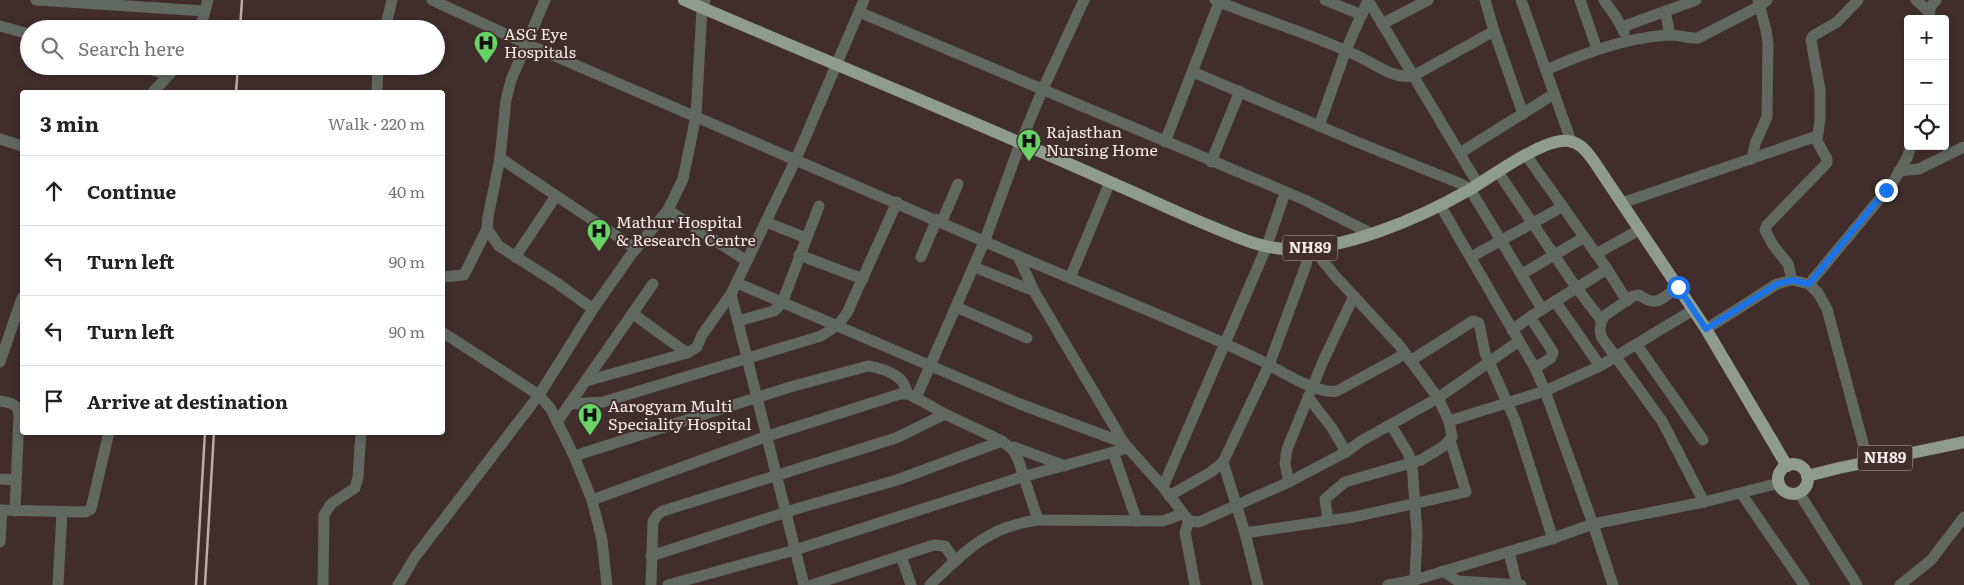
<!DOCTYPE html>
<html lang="en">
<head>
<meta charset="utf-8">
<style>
  :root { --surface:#fff; --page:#f6f6f6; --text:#222; --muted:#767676; --line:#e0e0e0 }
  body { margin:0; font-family:Literata,serif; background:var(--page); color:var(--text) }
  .controls { position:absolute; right:15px; top:15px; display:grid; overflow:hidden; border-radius:5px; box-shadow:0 2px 8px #0003 }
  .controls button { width:45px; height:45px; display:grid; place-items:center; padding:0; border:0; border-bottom:1px solid var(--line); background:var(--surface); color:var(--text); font:25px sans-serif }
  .stop { position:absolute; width:15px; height:15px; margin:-11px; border:4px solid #1a73e8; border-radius:50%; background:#fff }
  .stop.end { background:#1a73e8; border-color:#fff; box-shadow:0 1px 5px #0008 }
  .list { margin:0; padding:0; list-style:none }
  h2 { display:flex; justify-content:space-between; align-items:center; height:65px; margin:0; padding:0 20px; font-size:21px }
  h2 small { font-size:16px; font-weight:400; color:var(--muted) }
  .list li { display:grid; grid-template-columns:32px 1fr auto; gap:15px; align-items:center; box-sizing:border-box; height:70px; padding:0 20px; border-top:1px solid var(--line) }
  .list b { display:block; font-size:19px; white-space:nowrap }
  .list em { font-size:16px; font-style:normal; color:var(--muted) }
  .icon { flex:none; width:28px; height:28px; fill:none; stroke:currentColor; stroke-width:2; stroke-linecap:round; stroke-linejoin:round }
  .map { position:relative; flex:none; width:1964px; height:585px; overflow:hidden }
  .search { position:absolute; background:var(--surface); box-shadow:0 2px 8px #0003; left:20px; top:20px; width:425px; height:55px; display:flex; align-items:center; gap:12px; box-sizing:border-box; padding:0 18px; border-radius:28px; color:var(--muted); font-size:19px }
  .panel { position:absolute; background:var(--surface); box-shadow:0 2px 8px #0003; left:20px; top:90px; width:425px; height:345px; border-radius:5px }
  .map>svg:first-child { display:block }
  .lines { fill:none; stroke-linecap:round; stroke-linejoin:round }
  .minor { stroke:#616761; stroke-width:11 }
  .major { stroke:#8f9b8e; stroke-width:12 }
  .rail { stroke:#bcadac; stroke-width:2.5 }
  .route { stroke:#1a73e8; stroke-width:6 }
  .labels { text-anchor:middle; stroke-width:4; stroke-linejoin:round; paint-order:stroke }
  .shield { fill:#402d2c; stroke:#c0b1b0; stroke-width:1 }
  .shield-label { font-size:15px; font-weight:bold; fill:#f7eae9 }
  .poi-label { font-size:16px; fill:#f7eae9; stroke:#402d2c; text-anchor:start }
</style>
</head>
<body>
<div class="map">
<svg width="1964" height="585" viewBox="0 0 1964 585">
  <rect width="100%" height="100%" fill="#402d2c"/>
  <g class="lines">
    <g class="minor">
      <path d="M36,0l169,11"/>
      <path d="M432,0l95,44 491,212 16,35 90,152 39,44 26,34 10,1 90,-40 57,-30 15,-11 77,-43 81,-57 -79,-136"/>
      <path d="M545,0l-34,80 -5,20 -6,58 -12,59 -1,12 12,17 58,37 36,26"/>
      <path d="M1215,0c49,21 101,35 149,59 15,8 32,20 49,17l81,-45"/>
      <path d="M1325,0l37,15"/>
      <path d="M1368,0l110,184"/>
      <path d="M1485,0l9,31 29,83"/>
      <path d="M1521,0l50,141"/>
      <path d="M1580,0l17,49"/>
      <path d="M1604,0l12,17 8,15"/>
      <path d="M1916,0l13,12"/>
      <path d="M1665,11l5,24"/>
      <path d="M859,12l446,188 67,34"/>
      <path d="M1928,19l3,-13 5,-6"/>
      <path d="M1382,24l46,-24"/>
      <path d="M0,26l29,8"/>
      <path d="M1622,27l74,-27"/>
      <path d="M200,29l8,-29"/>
      <path d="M385,29l7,-29"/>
      <path d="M140,66l29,9"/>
      <path d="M1546,70c39,-17 78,-32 122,-35 10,-1 20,4 30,3l62,-32 7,-6"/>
      <path d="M1193,72l164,70 102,41 11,6 72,120"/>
      <path d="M153,92l24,-26"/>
      <path d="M377,92l1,-26"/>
      <path d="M1319,126l27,-76 22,-50"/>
      <path d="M0,139l22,7"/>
      <path d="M1165,142l55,-142"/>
      <path d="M1460,153l94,-59"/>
      <path d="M1526,155l81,114 20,32"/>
      <path d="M500,158l136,91"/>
      <path d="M1752,159l3,-15 12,-27 1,-73 -2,-14 -8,-30"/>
      <path d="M1211,162l29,-71"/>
      <path d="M1899,171l20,-2 45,-22"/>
      <path d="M1498,172l73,108 30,40"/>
      <path d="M1622,203l195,-67"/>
      <path d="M668,210l79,51"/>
      <path d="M942,221l16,-37"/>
      <path d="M766,222l40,16"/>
      <path d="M1315,247l7,13 14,17 63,68 39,53 11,23 3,16 -8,9 -23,14 -76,22 -20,17 3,22"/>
      <path d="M1596,254l43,-24"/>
      <path d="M799,255l64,24"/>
      <path d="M1018,256c81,35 163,66 242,104 19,10 57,35 77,31l68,-37"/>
      <path d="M515,257l41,-61"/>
      <path d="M921,257l16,-38"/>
      <path d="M1471,257l91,-50"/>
      <path d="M974,267l60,24"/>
      <path d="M1522,274l61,-36"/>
      <path d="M442,277l22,-2 23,-46"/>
      <path d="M1070,278l40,-96"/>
      <path d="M1792,280l-4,-16 -15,-19 -8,-15 2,-5 60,-62v-4l-10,-18 3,-22v-29l-9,-50 2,-4 24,-14 21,-22"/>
      <path d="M737,283l283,121 104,39"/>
      <path d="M1809,284l83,-100 15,-26 4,-12"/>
      <path d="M1678,287c-17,11 -20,21 -39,8l-6,1 -29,20c-4,7 -5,15 -2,22l60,83 42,81"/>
      <path d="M731,294l73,291"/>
      <path d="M1555,301l45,65"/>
      <path d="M956,307l71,31"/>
      <path d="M633,314l54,39"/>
      <path d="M1530,317l23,35 -2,6 -16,10"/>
      <path d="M738,321l36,-10 8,-8 37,-97"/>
      <path d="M1706,329l71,-45 15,-4 17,4 9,9 9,16 41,153"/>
      <path d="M1512,330l18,-13 77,-48"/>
      <path d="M442,332l97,63 12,14 23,47 18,44 10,40 5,45"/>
      <path d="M1519,341l16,27 10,23 48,133 20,61"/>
      <path d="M1637,345l66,95"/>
      <path d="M1410,361l63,-40 6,2 6,30 30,67 38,119"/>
      <path d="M0,362l22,-64"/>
      <path d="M586,381l101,-28 10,-6 5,-12 29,-41 65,-135 68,-159"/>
      <path d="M1308,397l24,31 14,24"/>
      <path d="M916,398l29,16 57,27 10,8 6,10 20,61 125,1 19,-7"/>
      <path d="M0,401c10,2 18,2 19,14l-4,96"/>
      <path d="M570,404l33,-2 218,-66 17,-11 9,-12 50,-111"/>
      <path d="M1449,421l96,-30 55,-25 93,-56"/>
      <path d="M557,422l96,-138"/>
      <path d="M1391,425l17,28 4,11 5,70 -2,46"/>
      <path d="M1014,447l51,19"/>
      <path d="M1113,452l24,69"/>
      <path d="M574,456l216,-69 78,-21c10,1 25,6 33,14 3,3 5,10 7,14"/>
      <path d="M1223,462l22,71 13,52"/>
      <path d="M0,479l16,1"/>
      <path d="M1289,482l-4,-18 2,-15 37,-90 30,-63"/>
      <path d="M1163,487l103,-239 19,-55"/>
      <path d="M1741,493l63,92"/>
      <path d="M1799,493l58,92"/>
      <path d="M1169,496l42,-24 12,-10 46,-97 37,-100 3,-17"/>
      <path d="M592,500l176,-64 132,-42h8l8,4 69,-158 35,-96 22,-53 42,-91"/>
      <path d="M0,510l85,2 6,-3 18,-77"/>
      <path d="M1189,521l-4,11 10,53"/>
      <path d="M1245,533l109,-16 112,-25 -16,-52"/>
      <path d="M0,542l2,-32"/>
      <path d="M1509,552l8,33"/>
      <path d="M651,556l148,-48 98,-28 105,-39"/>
      <path d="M901,556l10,29"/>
      <path d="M1443,571l15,10 63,4"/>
      <path d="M58,585l4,-73"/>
      <path d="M323,585l1,-70 7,-11 24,-16 3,-11 3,-45"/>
      <path d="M398,585l17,-28 124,-162 54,-86 37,-53 38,-46 15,-31 13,-63 6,-108 3,-8"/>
      <path d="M651,585l2,-63 4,-7 6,-4 233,-73 49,-24"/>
      <path d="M668,585l127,-35 227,-73 106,-29"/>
      <path d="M812,585l122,-40 11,1 10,15"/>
      <path d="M930,585c35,-34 57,-58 108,-65"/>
      <path d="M1388,585l27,-5 133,-40 45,-16 111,-22 75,-19"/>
      <path d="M1900,585l31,-25 33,-43"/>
    </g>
    <g class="major">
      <path d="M684,0c142,61 285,119 426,182 35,15 70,32 105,46 24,10 46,20 71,21 58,2 134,-31 183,-59 23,-14 67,-46 92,-49 16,-2 24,8 32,19l113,169 81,137"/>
      <circle cx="1793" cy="479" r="15"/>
      <path d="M1807,476l32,-8 125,-26"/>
    </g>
    <g class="rail">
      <path d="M240,29l2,-29"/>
      <path d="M236,92l2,-26"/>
      <path d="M196,585l9,-153"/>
      <path d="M205,585l9,-153"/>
    </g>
  </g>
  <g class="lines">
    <path class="route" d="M1678,287l28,42 71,-45 15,-4 17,4 77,-94"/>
  </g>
  <defs>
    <symbol id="hospital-pin" viewBox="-11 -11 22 30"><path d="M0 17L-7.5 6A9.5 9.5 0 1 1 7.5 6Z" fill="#68d465" stroke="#402d2c"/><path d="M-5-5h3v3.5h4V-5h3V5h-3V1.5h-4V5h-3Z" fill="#111"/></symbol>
  </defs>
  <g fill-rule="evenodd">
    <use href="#hospital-pin" x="472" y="29" width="28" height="38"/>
    <use href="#hospital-pin" x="1015" y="127" width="28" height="38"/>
    <use href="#hospital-pin" x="585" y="217" width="28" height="38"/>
    <use href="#hospital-pin" x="576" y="401" width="28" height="38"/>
  </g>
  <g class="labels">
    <g class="shield">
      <rect x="1282.5" y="235.5" width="55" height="25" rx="4"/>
      <rect x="1857.5" y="445.5" width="55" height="25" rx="4"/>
    </g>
    <g class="shield-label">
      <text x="1310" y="253">NH89</text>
      <text x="1885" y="463">NH89</text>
    </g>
    <g class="poi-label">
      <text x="504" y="40">ASG Eye<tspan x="504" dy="18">Hospitals</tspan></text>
      <text x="1046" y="138">Rajasthan<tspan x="1046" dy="18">Nursing Home</tspan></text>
      <text x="616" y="228">Mathur Hospital<tspan x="616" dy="18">&amp; Research Centre</tspan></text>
      <text x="608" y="412">Aarogyam Multi<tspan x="608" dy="18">Speciality Hospital</tspan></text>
    </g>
  </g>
</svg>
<div class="controls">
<button>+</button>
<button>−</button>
<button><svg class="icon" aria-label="locate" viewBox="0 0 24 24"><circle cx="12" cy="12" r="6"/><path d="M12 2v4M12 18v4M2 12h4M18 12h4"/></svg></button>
</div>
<div class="stop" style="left:1678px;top:287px"></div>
<div class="stop end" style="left:1886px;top:190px"></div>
<div class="search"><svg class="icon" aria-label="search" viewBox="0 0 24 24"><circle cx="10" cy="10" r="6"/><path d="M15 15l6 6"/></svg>Search here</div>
<section class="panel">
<h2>3 min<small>Walk · 220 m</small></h2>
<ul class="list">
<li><svg class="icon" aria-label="ahead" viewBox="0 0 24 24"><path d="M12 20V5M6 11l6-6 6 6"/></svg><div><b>Continue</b></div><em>40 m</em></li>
<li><svg class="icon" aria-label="left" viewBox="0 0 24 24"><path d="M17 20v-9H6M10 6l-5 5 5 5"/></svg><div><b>Turn left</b></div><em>90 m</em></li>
<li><svg class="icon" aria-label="left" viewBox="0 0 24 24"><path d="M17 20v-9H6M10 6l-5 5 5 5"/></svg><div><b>Turn left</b></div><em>90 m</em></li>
<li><svg class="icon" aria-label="arrive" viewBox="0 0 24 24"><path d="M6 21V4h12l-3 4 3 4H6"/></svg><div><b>Arrive at destination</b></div></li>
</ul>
</section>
</div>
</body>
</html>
